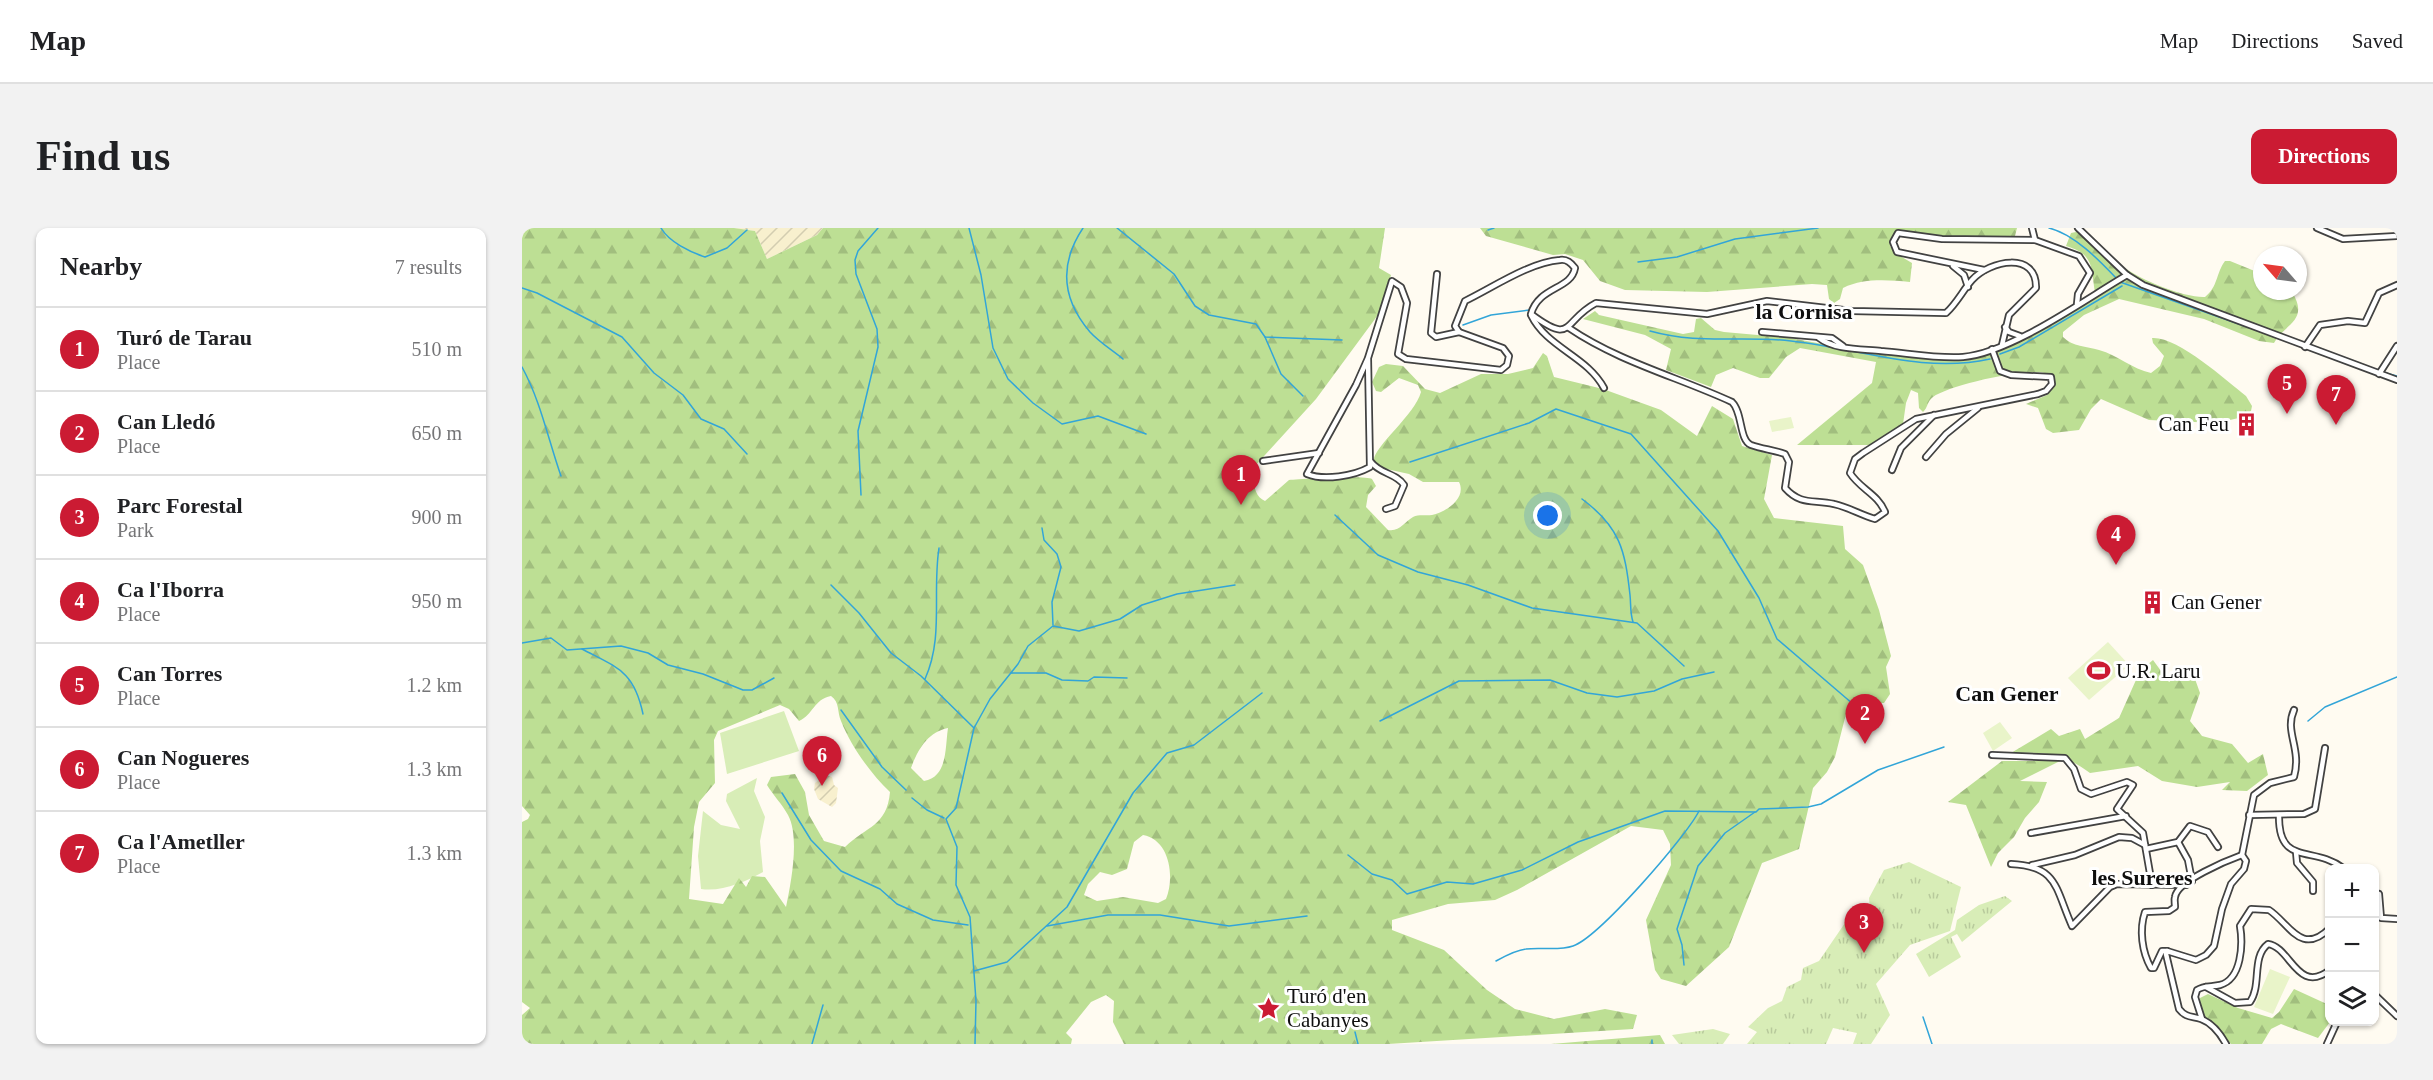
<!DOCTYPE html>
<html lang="en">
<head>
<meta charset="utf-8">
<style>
  :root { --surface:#fff; --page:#f2f2f2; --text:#202124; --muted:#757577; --line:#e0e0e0; --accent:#cb1b33 }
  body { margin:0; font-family:Georgia,serif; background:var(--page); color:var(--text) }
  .controls { position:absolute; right:18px; bottom:18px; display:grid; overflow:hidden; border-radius:12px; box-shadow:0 2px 4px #0004 }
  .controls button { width:54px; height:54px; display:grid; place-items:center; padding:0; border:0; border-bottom:2px solid var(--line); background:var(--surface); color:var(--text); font:30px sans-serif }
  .compass { position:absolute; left:1731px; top:18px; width:54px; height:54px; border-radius:50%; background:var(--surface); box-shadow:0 2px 4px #0004; rotate:298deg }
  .you { position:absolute; left:1026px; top:288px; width:21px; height:21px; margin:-15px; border:4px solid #fff; border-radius:50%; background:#1a73e8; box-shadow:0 0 0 9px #1a73e833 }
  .badge { display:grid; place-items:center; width:39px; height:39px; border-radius:50%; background:var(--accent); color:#fff; font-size:20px; font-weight:700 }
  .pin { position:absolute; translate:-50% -50px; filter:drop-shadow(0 2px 3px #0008) }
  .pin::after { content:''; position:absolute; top:32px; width:21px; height:18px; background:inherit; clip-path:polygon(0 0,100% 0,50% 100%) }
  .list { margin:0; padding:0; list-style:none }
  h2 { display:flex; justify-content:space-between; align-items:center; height:78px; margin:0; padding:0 24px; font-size:26px }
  h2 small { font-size:20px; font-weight:400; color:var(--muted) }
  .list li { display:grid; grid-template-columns:39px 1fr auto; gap:18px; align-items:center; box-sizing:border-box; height:84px; padding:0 24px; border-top:2px solid var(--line) }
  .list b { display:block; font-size:22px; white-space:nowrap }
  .list p { margin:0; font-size:20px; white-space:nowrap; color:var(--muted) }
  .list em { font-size:20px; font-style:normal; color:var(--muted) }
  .icon { flex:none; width:33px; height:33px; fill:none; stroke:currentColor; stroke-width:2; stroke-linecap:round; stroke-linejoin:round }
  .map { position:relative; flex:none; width:1875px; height:816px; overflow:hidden; border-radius:12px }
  header { display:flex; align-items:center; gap:36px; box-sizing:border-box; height:84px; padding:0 30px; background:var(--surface); border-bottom:2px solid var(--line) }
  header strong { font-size:28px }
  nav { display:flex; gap:33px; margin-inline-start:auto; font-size:21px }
  .intro { display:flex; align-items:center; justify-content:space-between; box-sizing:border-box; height:144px; padding:0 36px }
  h1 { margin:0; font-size:42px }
  .button { padding:15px 27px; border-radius:12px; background:var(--accent); color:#fff; font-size:21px; font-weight:700 }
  main { display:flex; gap:36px; padding:0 36px }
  aside { flex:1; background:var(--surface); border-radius:12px; box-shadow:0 2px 4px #0004 }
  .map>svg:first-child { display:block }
  .farmland { fill:url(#farmland-furrows) }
  .grass { fill:#d8edb7 }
  .forest { fill:url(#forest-firs); fill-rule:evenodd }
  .park { fill:url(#park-tufts) }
  .pitch { fill:#e9f4c9 }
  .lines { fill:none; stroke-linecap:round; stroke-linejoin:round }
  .stream { stroke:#32a5d8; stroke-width:1.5 }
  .minor-casing { stroke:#424242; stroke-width:8 }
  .minor { stroke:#fff; stroke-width:4.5 }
  .labels { text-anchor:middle; stroke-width:6; stroke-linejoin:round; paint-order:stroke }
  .poi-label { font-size:21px; fill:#0f0f0f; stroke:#fff; text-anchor:start }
  .neighbourhood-label { font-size:22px; font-weight:bold; fill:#0f0f0f; stroke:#fff }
</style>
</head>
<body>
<header>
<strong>Map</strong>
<nav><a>Map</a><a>Directions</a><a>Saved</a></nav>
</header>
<div class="intro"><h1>Find us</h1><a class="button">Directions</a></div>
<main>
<aside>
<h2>Nearby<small>7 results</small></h2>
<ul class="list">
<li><span class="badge">1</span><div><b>Turó de Tarau</b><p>Place</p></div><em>510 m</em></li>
<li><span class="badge">2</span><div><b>Can Lledó</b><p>Place</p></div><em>650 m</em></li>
<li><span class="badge">3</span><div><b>Parc Forestal</b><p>Park</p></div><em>900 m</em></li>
<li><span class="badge">4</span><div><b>Ca l'Iborra</b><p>Place</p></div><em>950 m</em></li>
<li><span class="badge">5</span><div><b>Can Torres</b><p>Place</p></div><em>1.2 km</em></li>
<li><span class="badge">6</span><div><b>Can Nogueres</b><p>Place</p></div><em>1.3 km</em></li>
<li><span class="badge">7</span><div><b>Ca l'Ametller</b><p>Place</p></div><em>1.3 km</em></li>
</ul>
</aside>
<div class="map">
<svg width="1875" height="816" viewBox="0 0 1875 816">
  <defs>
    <pattern id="farmland-furrows" width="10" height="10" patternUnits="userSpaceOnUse" patternTransform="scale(1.5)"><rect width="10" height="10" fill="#f8f0ce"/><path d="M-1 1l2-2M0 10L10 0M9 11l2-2" fill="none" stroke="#d3cdb0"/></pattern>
    <pattern id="forest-firs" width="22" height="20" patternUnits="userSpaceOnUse" patternTransform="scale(1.5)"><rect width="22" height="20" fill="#bddf94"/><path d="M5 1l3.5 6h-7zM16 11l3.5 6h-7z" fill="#a1be7e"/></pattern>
    <pattern id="park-tufts" width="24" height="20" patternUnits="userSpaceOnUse" patternTransform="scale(1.5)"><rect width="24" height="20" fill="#d8edb7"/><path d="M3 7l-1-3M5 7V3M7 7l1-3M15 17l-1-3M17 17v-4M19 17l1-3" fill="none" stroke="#b8ca9c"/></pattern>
  </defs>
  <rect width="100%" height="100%" fill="#fffbf1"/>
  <g class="farmland">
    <path d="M212,0h89l-6,7 -50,24 -12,-28z"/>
    <path d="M304,547l6,2 2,8 4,3 -2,15 -4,4 -14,-8 -4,-10 1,-6z"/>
  </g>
  <g class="grass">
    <path d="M262,483l15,40 -72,23 -7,-41z"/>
    <path d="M235,550l-3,13 11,26 -5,24 3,31c-18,10 -41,20 -62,17l-3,-33 5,-45 18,14 19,4 -14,-28 1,-7z"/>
  </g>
  <g class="forest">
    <path d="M0,0h212l21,3 12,28 50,-24 6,-7h562l-6,40 12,7 -10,35 -6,9 -59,80 -61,67c-2,12 -3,29 10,35l24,-21c12,-1 77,-5 83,-1l4,7 -8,9 -2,12 22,23c12,2 16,-8 25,-13 6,-3 13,-1 19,-2 14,-3 35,-17 27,-33h-36l-14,-8 -27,-6 -8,-7c-2,-13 41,-46 47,-69l-3,-7 -19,-7 -18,14 -5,-1 -4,-9 7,-15 7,-3 17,2 22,23 15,4 41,-19h27l25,-6 10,-15 4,3 7,21 49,12 58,21 36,26 15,-30 21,13 9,27 30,9 -8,44 10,19 69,8 2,23 18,16 16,45 12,46 -5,11 4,27 -6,9h-26l-12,11 -11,43 -8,15 -14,16 -14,61 -37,14 -33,84 -43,39 -25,-7 -6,-9 -9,-50 25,-55 -1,-21 -7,-14 -32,-4 -114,64 -22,10 -47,4 -56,16v10l52,20 43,40 28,19 39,10 51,-10 32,6 -4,14 -245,15h-264l-11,-22 1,-21 -8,-6 -15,7 -25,31 6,6 -1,5h-549v-29l8,-7 -8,-6v-180l6,-3 2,-4 -8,-9zM309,468c9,6 6,16 10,25 10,25 29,52 49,71 -3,34 -23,34 -45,55l-21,-6 -15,-26 -4,-23 -10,-18 -24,3 -4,8c6,10 15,19 21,30 12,22 3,68 -2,92l-21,-30 -13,-1 -6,11 -7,-9 -16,26 -34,-5 5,-72 5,-25 16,-19 -1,-43 4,-9 62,-26 9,4 10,12c14,-6 15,-22 32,-25zM426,500c-3,19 0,49 -24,53l-13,-13c7,-19 17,-36 37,-40zM621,607c27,5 32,42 23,64l-8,4 -35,-6 -26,4 -13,-6 4,-11 12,-12 12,3 15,-6 7,-27z"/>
    <path d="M958,0h537l-2,8h-85l-33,-4 -7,14 5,7 17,10 -2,19c-23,-2 -46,-4 -67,6l-3,11 -6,4 -5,-4 -2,-14 -15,-1 -105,8 -82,-2 -25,-9 -17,-21 -18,-6 -12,1 -67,-19z"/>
    <path d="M1554,4c19,1 34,25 49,36 16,12 60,30 80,29 13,-10 11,-24 20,-36h5l32,13v17l30,1c18,29 -8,32 -18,51l-15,-2 -55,-22 -85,-20 -35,16 -21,17v5c10,10 23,9 36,13 19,5 33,19 52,23l9,-7 4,-10 -11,-13 -1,-5c25,-2 74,42 94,58l6,10 -1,5 -8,6 -26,6 -68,-3 -48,-21 -10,10 -12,21 -26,3 -7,-4 -8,-21 -12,-4 21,-9 9,-11 -5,-9c-16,-10 -102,10 -118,22 -6,4 -5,11 -10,15l-4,-4 -1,-15 -7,-3 -5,13 -3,21 -33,21h-73l75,-62 4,-21 -76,-14 -14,9 -17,21h-9l-27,-10 -17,7 -5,12 -45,-17 5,-21 -26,-14 -62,-16 12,-8 4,4 84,19 11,-2 2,-13 5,-1 14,12 9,2 66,6 60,11 101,10 26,-1 23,-7 96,-54c-6,-27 1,-42 -30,-51l5,-13z"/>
    <path d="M1631,432l16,22 21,-17 10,28 -10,28 12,15 30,8 16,19 15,-9 5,21 -21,16 -25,-1 8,-8 -33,5 -35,-6 -24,-15 -48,7c-29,-21 -44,-21 -79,-20l40,-24 8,7 21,-7 5,10 34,-21 21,-47z"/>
    <path d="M1480,533h58l-40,20 27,1 -8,20 -14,16 -11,19 -16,16 -7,14 -25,-62 -18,-3z"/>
    <path d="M1772,761l35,16 1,17 -12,16 -37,-14 -10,5 -9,15h-31c-11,-14 -36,-28 -31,-46l8,-4 30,14 34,10 7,-6z"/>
    <path d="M1138,807l5,9h-114z"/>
  </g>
  <g class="park">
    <path d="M1387,634l52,25 -11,44 -40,14 -34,39 14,31 -19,29h-18l4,-11 -24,-5 -7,16h-79l10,-12 -9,-5 20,-19 14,-7 5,-14 14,-7 2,-12 16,-7 28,-41 13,2 10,-12 -1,-12 15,-28z"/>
    <path d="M1483,668l7,5 -50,41 -5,-8 -6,3 10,20 -32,20 -13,-23 39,-24 2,-10 22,-15z"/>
    <path d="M1191,801l17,5 -7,10h-44l-7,-9z"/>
  </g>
  <g class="pitch">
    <path d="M1269,189l3,11 -22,4 -3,-11z"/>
    <path d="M1586,414l21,23 -40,35 -21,-22z"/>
    <path d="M1478,494l12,16 -19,13 -10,-18z"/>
    <path d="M1748,741l20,8 -17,37 -19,-7z"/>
  </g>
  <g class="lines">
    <g class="stream">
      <path d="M139,0c8,14 29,24 44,29l22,-9 20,-18"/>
      <path d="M447,0l12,47 12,73 15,31 25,24 29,21 36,-8 48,18"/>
      <path d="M561,0c-24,36 -22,70 7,104 9,10 22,18 33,27"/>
      <path d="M595,0l57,46 21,32 14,9 47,9 9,13 77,3"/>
      <path d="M1527,0c25,6 50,32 68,51"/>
      <path d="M966,2l6,-2"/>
      <path d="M1116,34l39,-5 58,-18 83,-11"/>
      <path d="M1598,54l136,48"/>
      <path d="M0,60l15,5 85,44 32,36 29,22 18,24 23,10 23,25"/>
      <path d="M941,97l28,-10 38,-5"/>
      <path d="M1128,103c50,14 90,4 141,10 67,7 131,33 199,18"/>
      <path d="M743,109l16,37 22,22"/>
      <path d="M1478,126l19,-7 103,-61"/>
      <path d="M0,139c19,35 26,72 39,109"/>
      <path d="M1860,144l15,4"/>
      <path d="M888,234l119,-39 27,-14 75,25 87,97 41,67 18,41 76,65"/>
      <path d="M339,267l-3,-64 20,-84 -1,-18 -21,-55 -1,-14 3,-9 20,-23"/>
      <path d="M1060,271c38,28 43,51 48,96 1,9 0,18 3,27"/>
      <path d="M813,287l43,40 40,17 50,13 64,23 105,15 47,43"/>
      <path d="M520,300l2,12 13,14 4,13 -9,35 1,23"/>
      <path d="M309,357l28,28 32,40 30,23 53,52"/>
      <path d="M0,415l29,-5 16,12 54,-4 27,7 20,12 35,9 40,16h9l22,-12"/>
      <path d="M60,421c36,19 52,22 61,65"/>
      <path d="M489,445h35l16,7 26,1 6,-4 33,1"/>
      <path d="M403,451c19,-42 7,-86 14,-131"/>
      <path d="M319,482l41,57 24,23"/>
      <path d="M858,493l79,-40 91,-1 37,13 30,4 37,-6 28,-12 32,-7"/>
      <path d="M1786,493l17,-14 72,-30"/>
      <path d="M260,565l29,47 30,31 39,18 17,15 36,16 35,5"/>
      <path d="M390,570l15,12 17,8"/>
      <path d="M826,627l24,19 20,6 15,14 40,-12 26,2 49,-14 56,-28 87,-31 91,1 3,-3 49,-2 13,-3 57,-34 66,-23"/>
      <path d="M525,698l61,-11h52l69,11 78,-10"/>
      <path d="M974,733c9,-5 20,-11 30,-12 15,-2 33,2 47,-3 26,-9 113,-109 126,-135"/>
      <path d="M1162,737l-2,-20 -5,-16 21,-63 27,-33 30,-21"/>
      <path d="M452,743l33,-9 60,-55 66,-114 34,-40 27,-8 68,-52"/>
      <path d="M1401,789l9,27"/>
      <path d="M833,804l3,12"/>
      <path d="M1130,812v4"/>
      <path d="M290,816l11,-39"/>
      <path d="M453,816l1,-43 -6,-84 -14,-32 1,-38 -11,-28 10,-11 18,-80 16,-29 28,-35 10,-18 25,-20 26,5 41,-12 22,-14 35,-11 58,-9"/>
    </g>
    <defs>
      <g id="minor">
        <path d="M1510,0l3,12"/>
        <path d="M1556,0l49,47 16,10 254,95"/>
        <path d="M1795,0l26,11 54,-3"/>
        <path d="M1431,38l11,9 4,12"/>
        <path d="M1462,42l-87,-18 -4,-10 5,-9 44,6 93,1 44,16 11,17 -12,21 -1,10"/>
        <path d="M915,46l-6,59 5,4 23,-5"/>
        <path d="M1009,87c16,33 56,41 73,73"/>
        <path d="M1483,99l4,5 11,4"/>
        <path d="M1047,100c50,34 109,49 163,74 11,11 7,38 19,43 11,4 23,5 34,9l4,8 -4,26c16,18 29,11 49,16 14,3 27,11 41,15l10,-7c-7,-18 -25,-23 -35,-39l5,-14 8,-6 53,-34 122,-25 8,-3 6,-7 -1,-7 -40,-2 -11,-4 -8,-22"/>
        <path d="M1240,104l70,6 11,8"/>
        <path d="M1297,110c15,12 43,11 62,13 26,2 56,8 82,6 48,-4 121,-57 164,-82"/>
        <path d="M1783,119l15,-22 28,-4 17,2 14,-30 18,-8"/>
        <path d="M846,130l2,109c-16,9 -46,14 -63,7l49,-89 12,-27 24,-77 9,6 6,16 -9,51 8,5 95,11 6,-5 2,-9 -6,-8 -44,-16 -4,-6 10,-25c27,-13 65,-39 95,-41 7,-1 11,3 15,8 -4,22 -36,18 -44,46 43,32 31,7 65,-11l111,11 60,-13 85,10 94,2c11,-10 17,-23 26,-33 18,-20 65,-29 64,8l-27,27 -7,30"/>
        <path d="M1857,146l18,-28"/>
        <path d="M1404,229l20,-23 32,-26"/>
        <path d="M741,233l56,-8"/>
        <path d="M849,234c9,12 25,11 33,23l-9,21 -9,3"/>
        <path d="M1370,242l9,-22 33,-33"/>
        <path d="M1470,527l73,3 9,11 7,20 10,5 36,-12 6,3 -16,24 26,24 9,52"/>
        <path d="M1727,587l55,-1 11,-5 10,-61"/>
        <path d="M1757,587c-1,52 34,30 64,53"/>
        <path d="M1509,605l95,-17"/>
        <path d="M1656,614l10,18 4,21"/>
        <path d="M1624,621l32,-7 12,-16 18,6 10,15"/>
        <path d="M1774,624l1,11 16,19v9"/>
        <path d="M1489,636c47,2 44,24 61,62l38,-39 7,-3 69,1"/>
        <path d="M1510,637l43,-10 44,-18 13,1 13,7"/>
        <path d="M1852,668l5,-2 2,24 16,1"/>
        <path d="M1645,723h-5l-8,17h-3c-9,-16 -12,-38 -6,-56l24,-1 6,-4c0,-4 -1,-7 0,-10 2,-16 53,-37 67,-42"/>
        <path d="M1684,759l29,16 15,-1c12,-17 1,-45 18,-58 23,3 29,51 62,26"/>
        <path d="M1852,766l23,22"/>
        <path d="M1680,791l-7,-22 2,-7c7,-5 15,-3 23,-5 22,-6 23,-41 20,-59l11,-17 18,1c20,13 32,47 61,18"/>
        <path d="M1704,816c-5,-9 -14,-21 -25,-25 -9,-3 -15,-1 -22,-10l-13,-55 1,-3 29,9 10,-5 8,-9 8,-37 9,-25 13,-15 2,-8 -4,-6 12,-60 16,-12 24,-6c8,-29 -10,-45 0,-67"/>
        <path d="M1805,816l10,-22"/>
      </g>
    </defs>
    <use href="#minor" class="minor-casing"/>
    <use href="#minor" class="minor"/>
  </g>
  <defs>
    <symbol id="building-bare" viewBox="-9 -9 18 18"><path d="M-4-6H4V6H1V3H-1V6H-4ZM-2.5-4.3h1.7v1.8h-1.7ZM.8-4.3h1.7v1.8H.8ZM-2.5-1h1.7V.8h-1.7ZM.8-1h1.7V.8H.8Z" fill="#cb1b33" stroke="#fff" stroke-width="2.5" paint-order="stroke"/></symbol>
    <symbol id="stadium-bare" viewBox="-9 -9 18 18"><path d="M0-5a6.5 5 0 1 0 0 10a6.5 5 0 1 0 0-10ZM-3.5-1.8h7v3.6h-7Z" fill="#cb1b33" stroke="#fff" stroke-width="2.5" paint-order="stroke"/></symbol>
    <symbol id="sight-bare" viewBox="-9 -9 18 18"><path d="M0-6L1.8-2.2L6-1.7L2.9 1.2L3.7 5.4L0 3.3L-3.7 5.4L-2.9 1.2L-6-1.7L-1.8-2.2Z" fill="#cb1b33" stroke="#fff" stroke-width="2.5" paint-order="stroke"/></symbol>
  </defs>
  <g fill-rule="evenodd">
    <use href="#building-bare" x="1708" y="180" width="33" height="33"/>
    <use href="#building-bare" x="1614" y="358" width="33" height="33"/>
    <use href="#stadium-bare" x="1560" y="426" width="33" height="33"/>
    <use href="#sight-bare" x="730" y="764" width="33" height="33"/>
  </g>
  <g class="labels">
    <g class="poi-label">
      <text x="1707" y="203" text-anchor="end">Can Feu</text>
      <text x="1649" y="381">Can Gener</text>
      <text x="1594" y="450">U.R. Laru</text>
      <text x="765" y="775">Turó d'en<tspan x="765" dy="24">Cabanyes</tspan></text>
    </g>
    <g class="neighbourhood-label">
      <text x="1282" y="91">la Cornisa</text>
      <text x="1485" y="473">Can Gener</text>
      <text x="1620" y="657">les Sureres</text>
    </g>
  </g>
</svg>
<div class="controls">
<button>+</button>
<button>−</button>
<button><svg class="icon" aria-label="layers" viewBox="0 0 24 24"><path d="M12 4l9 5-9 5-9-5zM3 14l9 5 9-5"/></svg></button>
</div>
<svg class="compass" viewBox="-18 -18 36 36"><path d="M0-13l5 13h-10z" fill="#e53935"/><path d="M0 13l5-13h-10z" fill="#757577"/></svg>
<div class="you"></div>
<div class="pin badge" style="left:719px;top:277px">1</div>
<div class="pin badge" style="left:1343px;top:516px">2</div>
<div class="pin badge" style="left:1342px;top:725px">3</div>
<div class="pin badge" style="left:1594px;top:337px">4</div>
<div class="pin badge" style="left:1765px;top:186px">5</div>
<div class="pin badge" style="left:300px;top:558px">6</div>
<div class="pin badge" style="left:1814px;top:197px">7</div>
</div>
</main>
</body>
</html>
